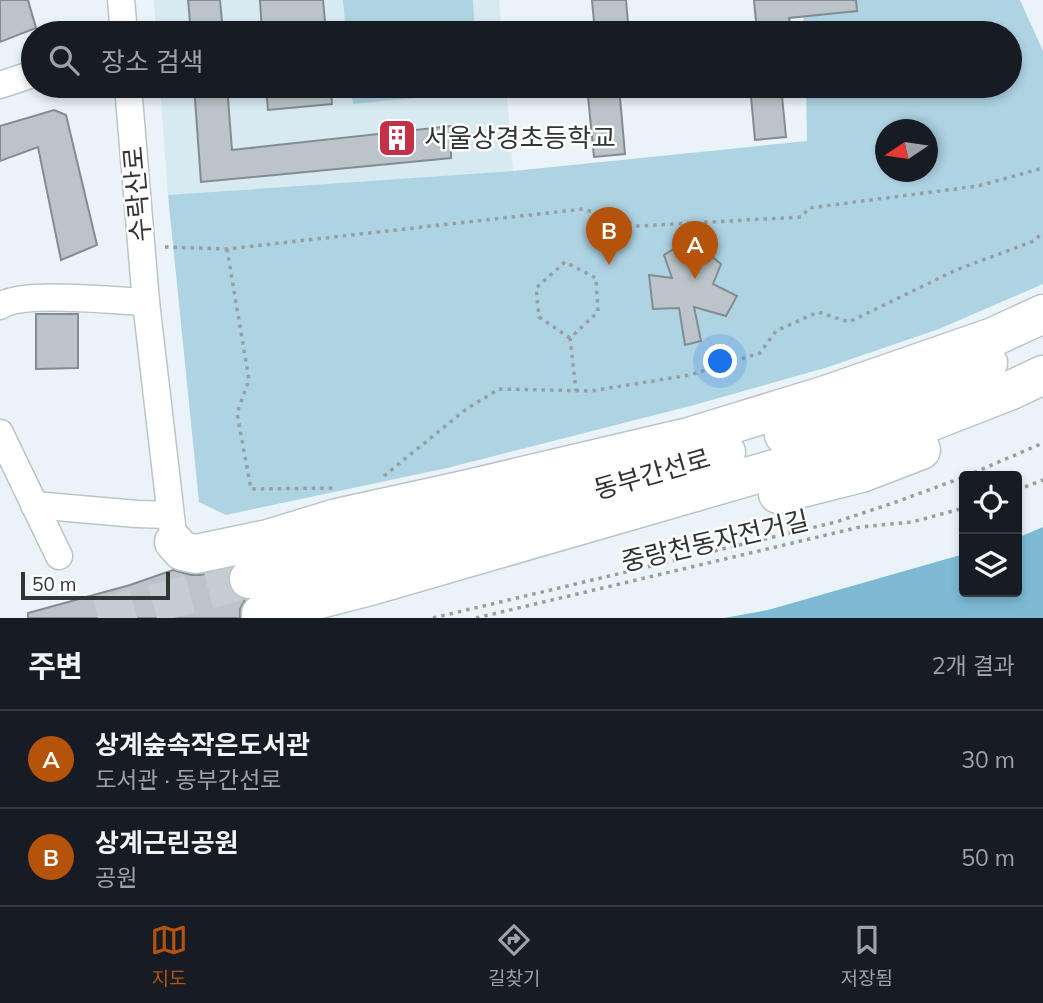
<!DOCTYPE html>
<html lang="ko">
<head>
<meta charset="utf-8">
<style>
  :root { --surface:#171b24; --page:#20242c; --text:#f1f3f6; --muted:#9ea1a6; --line:#363941; --accent:#b45309 }
  body { margin:0; font-family:Mulish,"Noto Sans KR",sans-serif; background:var(--page); color:var(--text) }
  .controls { position:absolute; right:21px; bottom:21px; display:grid; overflow:hidden; border-radius:7px; box-shadow:0 4px 10px #0003 }
  .controls button { width:63px; height:63px; display:grid; place-items:center; padding:0; border:0; border-bottom:2px solid var(--line); background:var(--surface); color:var(--text); font:35px sans-serif }
  .compass { position:absolute; left:875px; top:119px; width:63px; height:63px; border-radius:50%; background:var(--surface); box-shadow:0 4px 10px #0003; rotate:257deg }
  .scale { position:absolute; left:21px; bottom:18px; width:149px; box-sizing:border-box; padding-left:7px; border:4px solid #303435; border-top:0; font-size:19px; line-height:24px; white-space:nowrap; color:#303435; -webkit-text-stroke:5px #fefefe; paint-order:stroke }
  .you { position:absolute; left:721px; top:362px; width:24px; height:24px; margin:-18px; border:5px solid #fff; border-radius:50%; background:#1a73e8; box-shadow:0 0 0 10px #1a73e833 }
  .badge { display:grid; place-items:center; width:46px; height:46px; border-radius:50%; background:var(--accent); color:#fff; font-size:23px; font-weight:700 }
  .pin { position:absolute; translate:-50% -58px; filter:drop-shadow(0 2px 4px #0008) }
  .pin::after { content:''; position:absolute; top:37px; width:24px; height:21px; background:inherit; clip-path:polygon(0 0,100% 0,50% 100%) }
  .list { margin:0; padding:0; list-style:none }
  h2 { display:flex; justify-content:space-between; align-items:center; height:91px; margin:0; padding:0 28px; font-size:30px }
  h2 small { font-size:23px; font-weight:400; color:var(--muted) }
  .list li { display:grid; grid-template-columns:46px 1fr auto; gap:21px; align-items:center; box-sizing:border-box; height:98px; padding:0 28px; border-top:2px solid var(--line) }
  .list b { display:block; font-size:26px; white-space:nowrap }
  .list p { margin:0; font-size:23px; white-space:nowrap; color:var(--muted) }
  .list em { font-size:23px; font-style:normal; color:var(--muted) }
  .icon { flex:none; width:38px; height:38px; fill:none; stroke:currentColor; stroke-width:2; stroke-linecap:round; stroke-linejoin:round }
  .map { position:relative; flex:none; width:1043px; height:618px; overflow:hidden }
  .search { position:absolute; background:var(--surface); box-shadow:0 4px 10px #0003; left:21px; right:21px; top:21px; height:77px; display:flex; align-items:center; gap:18px; box-sizing:border-box; padding:0 24px; border-radius:38px; color:var(--muted); font-size:26px }
  .sheet { height:287px; background:var(--surface) }
  nav { display:flex; justify-content:space-around; align-items:center; box-sizing:border-box; height:98px; border-top:2px solid var(--line); background:var(--surface); font-size:19px; color:var(--muted) }
  nav a { display:grid; justify-items:center; gap:4px }
  nav .on { color:var(--accent) }
  .map>svg:first-child { display:block }
  .built { fill:#d7e9f1 }
  .green { fill:#aed3e3; fill-rule:evenodd }
  .water { fill:#7ebad4 }
  .building { fill:#bbc5c9; stroke:#838c90; stroke-width:2 }
  .lines { fill:none; stroke-linecap:round; stroke-linejoin:round }
  .highway-tunnel { stroke:#c4cdd1; stroke-width:38; stroke-dasharray:38 19; stroke-linecap:butt }
  .minor-casing { stroke:#bbc5c9; stroke-width:29 }
  .highway-casing { stroke:#bbc5c9; stroke-width:41 }
  .path { stroke:#989fa3; stroke-width:3.5; stroke-dasharray:3.5 5; stroke-linecap:butt }
  .minor { stroke:#fff; stroke-width:26 }
  .highway { stroke:#fff; stroke-width:38 }
  .labels { text-anchor:middle; stroke-width:5; stroke-linejoin:round; paint-order:stroke }
  .poi-label { font-size:26px; fill:#303435; stroke:#fefefe; text-anchor:start }
  .street-label { font-size:26px; fill:#303435; stroke:#fefefe }
</style>
</head>
<body>
<div class="map">
<svg width="1043" height="618" viewBox="0 0 1043 618">
  <rect width="100%" height="100%" fill="#e9f3f8"/>
  <g class="built">
    <path d="M154,0h345l3,33h-346z"/>
    <path d="M160,86h346l7,85 -345,24z"/>
  </g>
  <g class="green">
    <path d="M343,0h130l2,33h-129z"/>
    <path d="M803,0h217l23,51v233l-104,45 -114,39 -131,37 -247,63 -221,47 -27,-13 -31,-307 345,-24 294,-30 -1,-55h204v-53h-206zM886,130h42v42h-42z"/>
    <path d="M351,86h126v6l-124,12z"/>
  </g>
  <path class="water" d="M1043,527v91h-319l44,-8 196,-56v38h53v-54z"/>
  <g class="building">
    <path d="M0,0h28l8,28 -36,14z"/>
    <path d="M188,0h32l3,33h-32z"/>
    <path d="M260,0h63l3,33h-64z"/>
    <path d="M592,0h34l3,33h-34z"/>
    <path d="M754,0h102l1,11 -68,7 1,5 -15,2 1,8h-19z"/>
    <path d="M194,86h33l5,64 219,-24v32l-250,24z"/>
    <path d="M266,86h65l1,18 -64,6z"/>
    <path d="M587,86h32l6,68 -31,3z"/>
    <path d="M750,86h31l5,51 -31,3z"/>
    <path d="M54,110l12,5 31,130 -36,15 -23,-113 -38,14v-35z"/>
    <path d="M677,247l13,21 14,-18 17,14 -8,20 24,12 -11,20 -32,-9 7,34 -16,4 -6,-37 -26,1 -4,-34 23,3 -8,-23z"/>
    <path d="M36,314h42v54l-42,1z"/>
    <path d="M230,569l-2,5v11l6,10 11,5 -5,9v9h-212v-5l102,-28 43,-15 18,5h9z"/>
  </g>
  <g class="lines">
    <path class="highway-tunnel" d="M98,618l151,-39"/>
    <defs>
      <g id="minor">
        <path d="M121,0l3,33"/>
        <path d="M0,85l33,-11"/>
        <path d="M128,86l18,216 28,240"/>
        <path d="M0,306c22,-16 115,-5 146,-4"/>
        <path d="M0,433l59,123"/>
        <path d="M34,505l103,9 33,1"/>
      </g>
      <g id="highway">
        <path d="M784,435l116,-34 88,-38"/>
        <path d="M778,494l83,-21 60,-23"/>
        <path d="M174,542l8,9 14,3 72,-15 69,-21 127,-28 225,-53 137,-42 167,-58 50,-23"/>
        <path d="M249,579l373,-95 104,-32"/>
        <path d="M261,614l109,-28 539,-156 100,-39 34,-16"/>
      </g>
    </defs>
    <use href="#minor" class="minor-casing"/>
    <use href="#highway" class="highway-casing"/>
    <g class="path">
      <path d="M165,247l62,2 356,-40 55,17 163,-9 8,-9 169,-22 65,-18"/>
      <path d="M227,249l22,131 -12,33 14,76 82,-1"/>
      <path d="M570,338l-31,-21 -3,-29 29,-26 31,16 2,34 -28,26 6,53"/>
      <path d="M384,476l81,-66 34,-21 92,2 99,-16 70,-22 16,-22 42,-19 31,10 107,-52 78,-29 9,-9"/>
      <path d="M966,476l77,-33"/>
      <path d="M1017,490l26,-10"/>
      <path d="M433,618l403,-96 60,-20 68,-25"/>
      <path d="M476,618l384,-91 52,-5 52,-14"/>
    </g>
    <use href="#minor" class="minor"/>
    <use href="#highway" class="highway"/>
  </g>
  <defs>
    <symbol id="building-square" viewBox="-11 -11 22 22"><rect x="-9" y="-9" width="18" height="18" rx="4" fill="#c23148" stroke="#fefefe"/><path d="M-4-6H4V6H1V3H-1V6H-4ZM-2.5-4.3h1.7v1.8h-1.7ZM.8-4.3h1.7v1.8H.8ZM-2.5-1h1.7V.8h-1.7ZM.8-1h1.7V.8H.8Z" fill="#fff"/></symbol>
  </defs>
  <g fill-rule="evenodd">
    <use href="#building-square" x="375" y="116" width="44" height="44"/>
  </g>
  <g class="labels">
    <g class="poi-label">
      <text x="424" y="147">서울상경초등학교</text>
    </g>
    <g class="street-label">
      <text transform="translate(137 194) rotate(-95)" y="9">수락산로</text>
      <text transform="translate(652 474) rotate(-16)" y="9">동부간선로</text>
      <text transform="translate(715 541) rotate(-13)" y="9">중랑천동자전거길</text>
    </g>
  </g>
</svg>
<div class="controls">
<button><svg class="icon" aria-label="locate" viewBox="0 0 24 24"><circle cx="12" cy="12" r="6"/><path d="M12 2v4M12 18v4M2 12h4M18 12h4"/></svg></button>
<button><svg class="icon" aria-label="layers" viewBox="0 0 24 24"><path d="M12 4l9 5-9 5-9-5zM3 14l9 5 9-5"/></svg></button>
</div>
<svg class="compass" viewBox="-18 -18 36 36"><path d="M0-13l5 13h-10z" fill="#e53935"/><path d="M0 13l5-13h-10z" fill="#9ea1a6"/></svg>
<div class="scale">50 m</div>
<div class="you"></div>
<div class="pin badge" style="left:695px;top:279px">A</div>
<div class="pin badge" style="left:609px;top:265px">B</div>
<div class="search"><svg class="icon" aria-label="search" viewBox="0 0 24 24"><circle cx="10" cy="10" r="6"/><path d="M15 15l6 6"/></svg>장소 검색</div>
</div>
<section class="sheet">
<h2>주변<small>2개 결과</small></h2>
<ul class="list">
<li><span class="badge">A</span><div><b>상계숲속작은도서관</b><p>도서관 · 동부간선로</p></div><em>30 m</em></li>
<li><span class="badge">B</span><div><b>상계근린공원</b><p>공원</p></div><em>50 m</em></li>
</ul>
</section>
<nav>
<a class="on"><svg class="icon" aria-label="map" viewBox="0 0 24 24"><path d="M3 6l6-2 6 2 6-2v14l-6 2-6-2-6 2zM9 4v14M15 6v14"/></svg>지도</a>
<a><svg class="icon" aria-label="directions" viewBox="0 0 24 24"><path d="M12 3l9 9-9 9-9-9zM9 14v-3h6M13 9l2 2-2 2"/></svg>길찾기</a>
<a><svg class="icon" aria-label="saved" viewBox="0 0 24 24"><path d="M7 4h10v16l-5-4-5 4z"/></svg>저장됨</a>
</nav>
</body>
</html>
